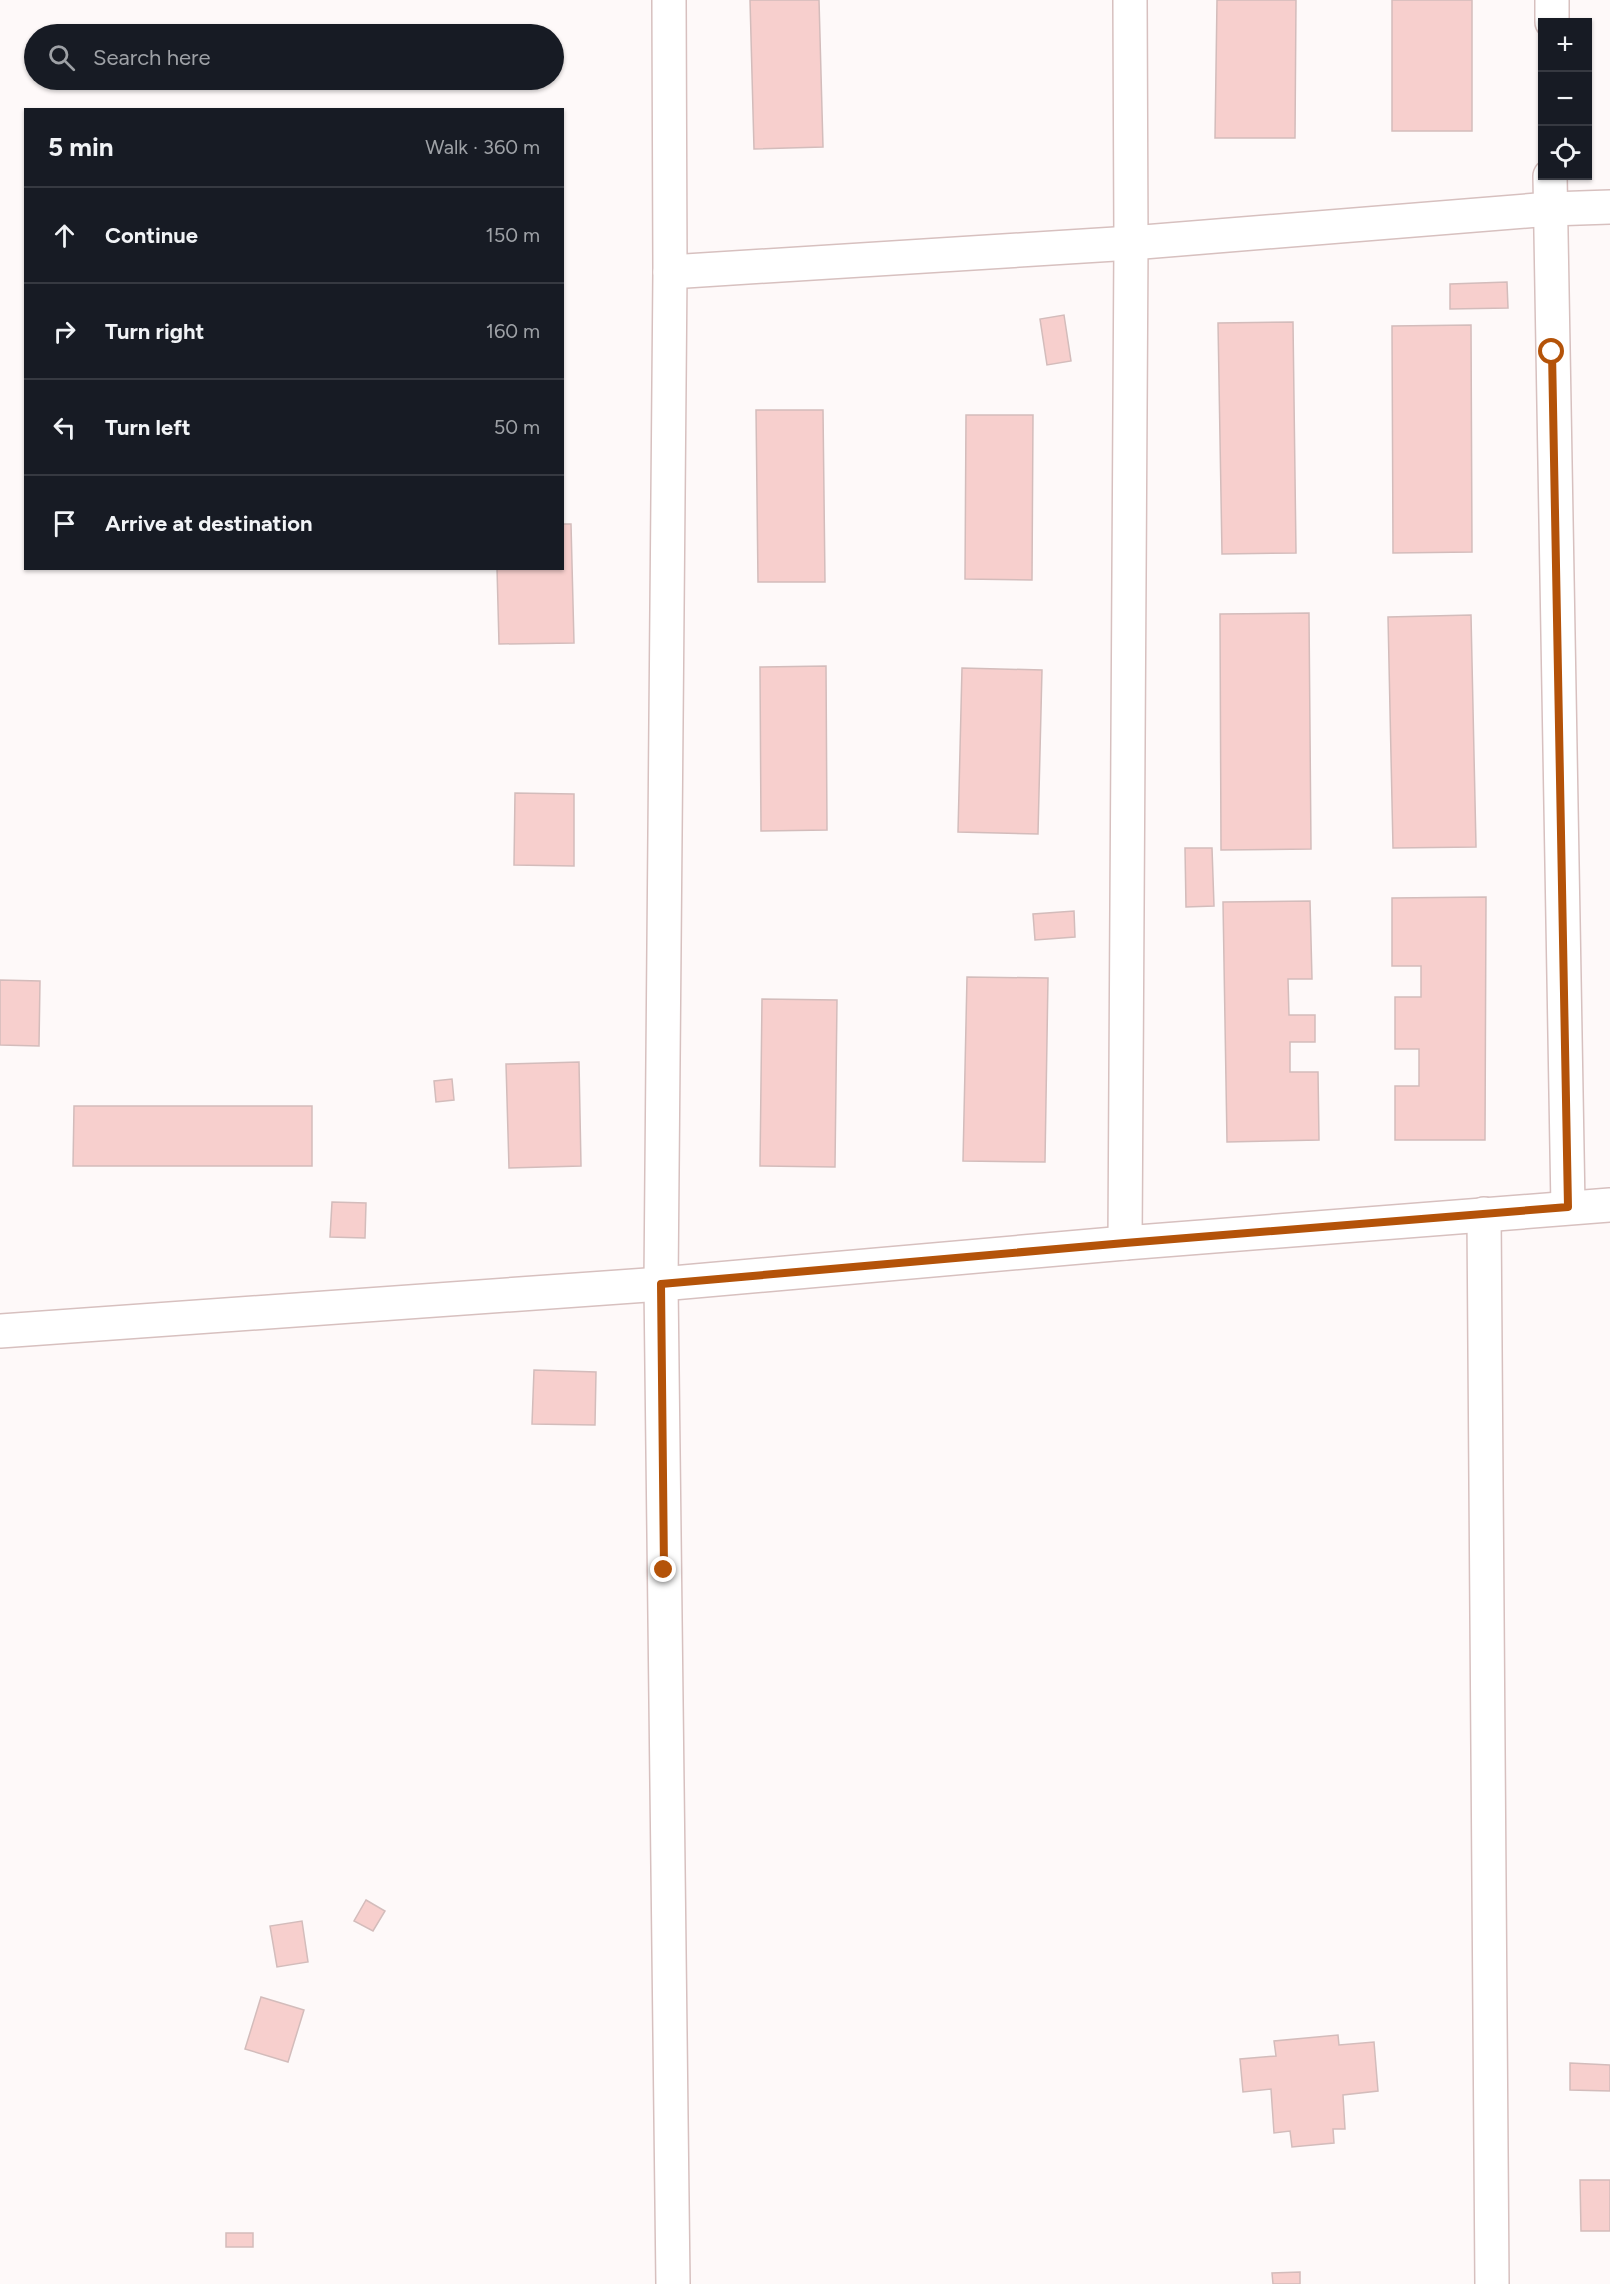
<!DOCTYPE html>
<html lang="en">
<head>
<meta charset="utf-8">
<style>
  :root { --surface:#171b24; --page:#242831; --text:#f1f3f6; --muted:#9ea1a6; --line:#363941 }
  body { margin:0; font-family:Figtree,sans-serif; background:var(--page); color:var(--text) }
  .controls { position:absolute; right:18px; top:18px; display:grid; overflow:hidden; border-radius:0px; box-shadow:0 2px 4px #0004 }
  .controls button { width:54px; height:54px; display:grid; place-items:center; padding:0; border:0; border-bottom:2px solid var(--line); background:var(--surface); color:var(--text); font:30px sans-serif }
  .stop { position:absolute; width:18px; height:18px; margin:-14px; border:4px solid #b45309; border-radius:50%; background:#fff }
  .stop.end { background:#b45309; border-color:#fff; box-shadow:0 2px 6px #0008 }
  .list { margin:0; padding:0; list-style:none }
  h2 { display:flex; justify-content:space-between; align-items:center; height:78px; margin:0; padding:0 24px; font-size:26px }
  h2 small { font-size:20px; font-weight:400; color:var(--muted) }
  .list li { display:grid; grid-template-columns:39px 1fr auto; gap:18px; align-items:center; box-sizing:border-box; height:96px; padding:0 24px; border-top:2px solid var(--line) }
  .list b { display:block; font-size:22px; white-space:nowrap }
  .list em { font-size:20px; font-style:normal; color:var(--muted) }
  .icon { flex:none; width:33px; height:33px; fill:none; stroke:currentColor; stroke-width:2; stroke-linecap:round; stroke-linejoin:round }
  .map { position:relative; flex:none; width:1610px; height:2284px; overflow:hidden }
  .search { position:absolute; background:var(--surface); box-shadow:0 2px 4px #0004; left:24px; top:24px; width:540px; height:66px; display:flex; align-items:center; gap:15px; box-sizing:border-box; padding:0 21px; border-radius:33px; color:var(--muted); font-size:22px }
  .panel { position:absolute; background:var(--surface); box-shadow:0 2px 4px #0004; left:24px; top:108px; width:540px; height:462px; border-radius:0px }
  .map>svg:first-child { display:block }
  .building { fill:#f7cfcd; stroke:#d3bcbb; stroke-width:1.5 }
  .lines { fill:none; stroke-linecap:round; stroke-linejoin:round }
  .minor-casing { stroke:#d7c0bf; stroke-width:36 }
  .minor { stroke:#fff; stroke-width:33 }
  .route { stroke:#b45309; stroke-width:8 }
</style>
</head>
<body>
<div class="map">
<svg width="1610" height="2284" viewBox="0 0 1610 2284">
  <rect width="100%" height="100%" fill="#fef9f9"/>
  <g class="building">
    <path d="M750,0h69l4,147 -69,2z"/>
    <path d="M1217,0h79l-1,138h-80z"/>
    <rect x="1392" y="0" width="80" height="131"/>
    <path d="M1507,282l1,26 -58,1v-25z"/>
    <path d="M1064,315l7,46 -24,4 -7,-46z"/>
    <path d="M1293,322l3,231 -74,1 -4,-231z"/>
    <path d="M1471,325l1,227 -79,1 -1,-227z"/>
    <path d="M756,410h67l2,172h-67z"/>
    <path d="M966,415h67l-1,165 -67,-1z"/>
    <path d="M562,524h9l3,119 -75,1 -2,-76h65z"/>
    <path d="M1309,613l2,236 -90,1 -1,-236z"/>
    <path d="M1471,615l5,232 -83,1 -5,-231z"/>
    <path d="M826,666l1,164 -66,1 -1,-164z"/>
    <path d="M962,668l80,2 -4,164 -80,-2z"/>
    <path d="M515,793l59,1v72l-60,-1z"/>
    <path d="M1185,848h27l2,58 -28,1z"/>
    <path d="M1486,897l-1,243h-90v-54h24v-37h-24v-52h26v-31h-29v-68z"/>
    <path d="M1310,901l2,78h-24l1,36h26v27h-25v30h28l1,68 -92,2 -4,-240z"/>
    <path d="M1074,911l1,26 -40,3 -2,-26z"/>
    <path d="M967,977l81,1 -3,184 -82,-1z"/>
    <path d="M0,980l40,1 -1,65 -39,-1z"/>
    <path d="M762,999l75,1 -2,167 -75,-1z"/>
    <path d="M579,1062l2,104 -72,2 -3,-104z"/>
    <path d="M452,1079l2,21 -18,2 -2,-21z"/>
    <path d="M74,1106h238v60h-239z"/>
    <path d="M332,1202l34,1 -1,35 -35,-1z"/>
    <path d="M534,1370l62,2 -1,53 -63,-1z"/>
    <path d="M366,1900l19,11 -12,20 -19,-10z"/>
    <path d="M302,1921l6,41 -31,5 -7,-41z"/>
    <path d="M261,1997l43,13 -16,52 -43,-13z"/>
    <path d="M1338,2035l1,10 35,-3 4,49 -35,4 2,34h-12l1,14 -42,4 -2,-16 -16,2 -3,-44 -28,3 -3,-33 36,-3 -2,-15z"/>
    <path d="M1570,2063l40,2v26l-40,-1z"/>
    <path d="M1580,2180h30v51h-29z"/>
    <rect x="226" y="2233" width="27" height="14"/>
    <path d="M1300,2272v12h-27l-1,-11z"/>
  </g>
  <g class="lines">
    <defs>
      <g id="minor">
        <path d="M669,0l1,272 -9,1012 12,1000"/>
        <path d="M1552,22v-22"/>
        <path d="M1550,176l18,1031"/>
        <path d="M670,272l461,-29 419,-34 60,-2"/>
        <path d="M1484,1214l8,1070"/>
        <path d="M1125,1243l6,-1000 -1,-243"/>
        <path d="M0,1331l661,-47 464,-41 485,-38"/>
      </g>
    </defs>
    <use href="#minor" class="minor-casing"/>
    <use href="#minor" class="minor"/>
  </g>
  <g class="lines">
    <path class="route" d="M664,1570l-3,-286 464,-41 443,-36 -16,-855"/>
  </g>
</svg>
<div class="controls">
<button>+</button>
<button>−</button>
<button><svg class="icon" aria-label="locate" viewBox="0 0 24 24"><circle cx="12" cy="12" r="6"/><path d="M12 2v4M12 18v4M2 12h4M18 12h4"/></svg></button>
</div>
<div class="stop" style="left:1552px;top:352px"></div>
<div class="stop end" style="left:664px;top:1570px"></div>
<div class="search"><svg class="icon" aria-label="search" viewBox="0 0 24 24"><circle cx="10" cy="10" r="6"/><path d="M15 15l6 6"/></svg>Search here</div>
<section class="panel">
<h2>5 min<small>Walk · 360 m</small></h2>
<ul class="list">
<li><svg class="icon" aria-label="ahead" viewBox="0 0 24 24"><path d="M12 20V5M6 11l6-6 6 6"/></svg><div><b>Continue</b></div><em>150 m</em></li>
<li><svg class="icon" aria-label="right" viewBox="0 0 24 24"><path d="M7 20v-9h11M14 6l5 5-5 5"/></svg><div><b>Turn right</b></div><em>160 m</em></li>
<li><svg class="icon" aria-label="left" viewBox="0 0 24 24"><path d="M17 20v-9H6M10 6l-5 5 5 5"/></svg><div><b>Turn left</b></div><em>50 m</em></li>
<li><svg class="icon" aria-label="arrive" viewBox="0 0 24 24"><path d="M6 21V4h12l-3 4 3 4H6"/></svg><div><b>Arrive at destination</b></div></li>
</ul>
</section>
</div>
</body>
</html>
